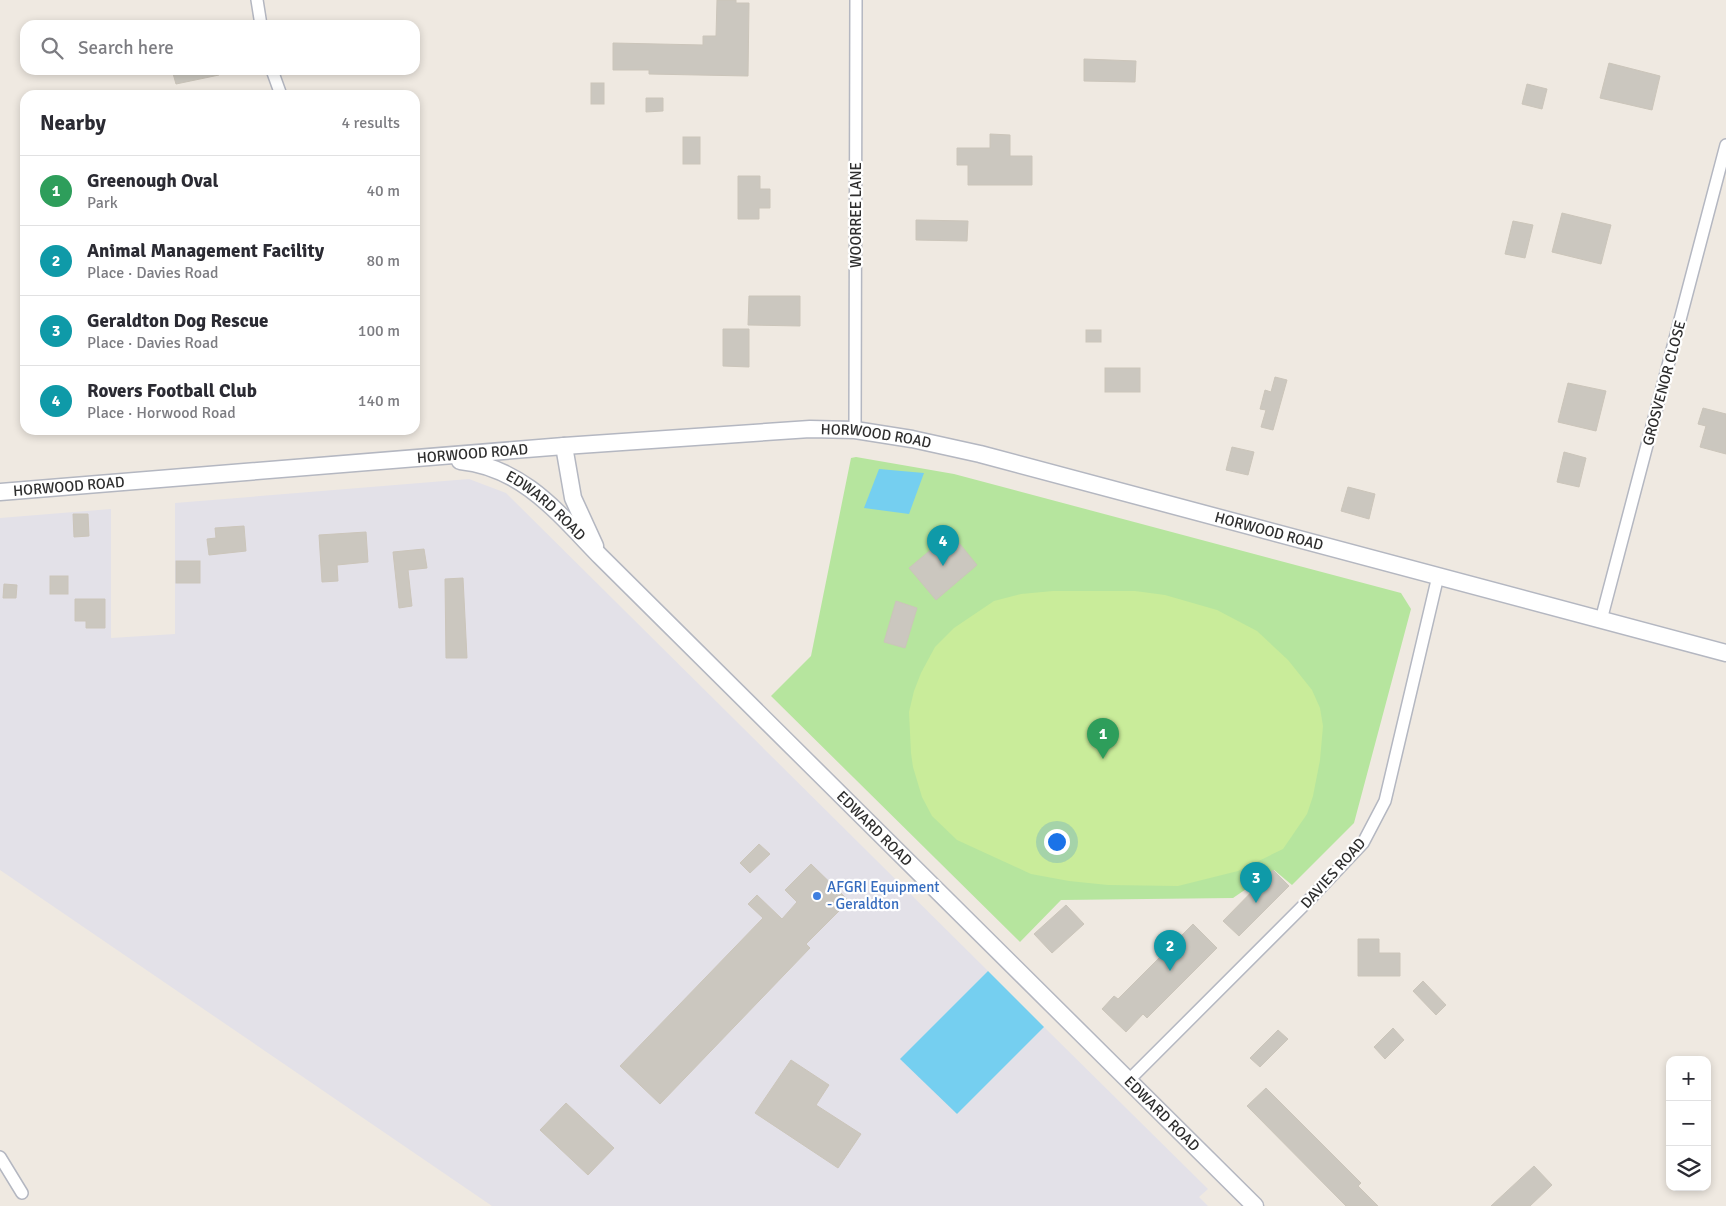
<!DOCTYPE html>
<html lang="en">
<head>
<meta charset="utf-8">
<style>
  :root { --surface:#fff; --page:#f7f7f7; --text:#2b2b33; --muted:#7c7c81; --line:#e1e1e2; --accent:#ea580c }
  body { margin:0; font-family:Signika,sans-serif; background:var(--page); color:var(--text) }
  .controls { position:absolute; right:15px; bottom:15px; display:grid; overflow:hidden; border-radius:10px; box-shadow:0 2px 8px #0003 }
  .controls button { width:45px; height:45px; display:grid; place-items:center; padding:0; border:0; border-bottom:1px solid var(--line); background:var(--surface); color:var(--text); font:25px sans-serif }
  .you { position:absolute; left:1056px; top:841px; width:18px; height:18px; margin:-12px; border:4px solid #fff; border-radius:50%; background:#1a73e8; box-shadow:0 0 0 8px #1a73e833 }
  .badge { display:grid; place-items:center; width:32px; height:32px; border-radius:50%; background:var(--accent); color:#fff; font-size:16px; font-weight:700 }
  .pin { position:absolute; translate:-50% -41px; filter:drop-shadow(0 1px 2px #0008) }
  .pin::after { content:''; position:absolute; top:26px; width:18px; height:15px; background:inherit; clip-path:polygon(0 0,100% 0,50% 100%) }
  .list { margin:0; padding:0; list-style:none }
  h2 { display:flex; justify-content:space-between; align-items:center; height:65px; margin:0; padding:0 20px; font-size:21px }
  h2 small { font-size:16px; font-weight:400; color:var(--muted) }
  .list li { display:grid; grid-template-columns:32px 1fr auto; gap:15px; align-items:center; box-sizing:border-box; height:70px; padding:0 20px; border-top:1px solid var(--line) }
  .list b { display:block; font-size:19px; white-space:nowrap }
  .list p { margin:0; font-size:16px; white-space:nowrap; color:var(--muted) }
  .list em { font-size:16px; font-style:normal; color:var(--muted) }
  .icon { flex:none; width:28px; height:28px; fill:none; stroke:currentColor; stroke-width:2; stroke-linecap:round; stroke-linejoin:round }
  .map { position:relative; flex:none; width:1726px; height:1206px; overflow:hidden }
  .search { position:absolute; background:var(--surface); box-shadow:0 2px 8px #0003; left:20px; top:20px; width:400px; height:55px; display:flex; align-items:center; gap:12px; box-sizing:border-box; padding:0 18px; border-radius:15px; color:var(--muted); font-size:19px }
  .panel { position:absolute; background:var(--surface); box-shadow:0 2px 8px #0003; left:20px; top:90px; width:400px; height:345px; border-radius:15px }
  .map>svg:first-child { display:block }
  .industrial { fill:#e3e1e8 }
  .green { fill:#b6e59e }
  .pitch { fill:#c9ec9a }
  .water { fill:#75cff0 }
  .building { fill:#cbc7bf; stroke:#cbc5ba }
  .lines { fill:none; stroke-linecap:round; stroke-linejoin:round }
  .minor-casing { stroke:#b4b7c1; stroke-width:14 }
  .secondary-casing { stroke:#b4b7c1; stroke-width:19 }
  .minor { stroke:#fff; stroke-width:11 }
  .secondary { stroke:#fff; stroke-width:16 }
  .shop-dot { fill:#3f7fe0; stroke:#fff; stroke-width:2 }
  .labels { text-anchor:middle; stroke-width:4.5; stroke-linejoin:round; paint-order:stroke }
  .street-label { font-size:15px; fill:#2e2e2e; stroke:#fff }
  .shop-label { font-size:15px; fill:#366cbe; stroke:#fff; text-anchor:start }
</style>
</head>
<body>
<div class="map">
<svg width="1726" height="1206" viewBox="0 0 1726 1206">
  <rect width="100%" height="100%" fill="#efe9e1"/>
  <path class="industrial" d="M469,479l37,14 482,478 -87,88 56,55 87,-87 164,162 -9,8 9,9h-716l-492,-336v-352l111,-9v129l64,-4v-131z"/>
  <path class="green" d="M856,457l98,17 447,119 10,16 -57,214 -62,62 -18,-15 -41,28 -172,2 -41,42 -249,-246 40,-40 40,-198z"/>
  <path class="pitch" d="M1053,591h82l30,4 52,15 40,21 31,29 24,30 8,18 3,18 -3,34 -7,36 -6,18 -24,35 -45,22 -60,15 -70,-1 -39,-4 -38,-7 -74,-34 -25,-24 -10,-19 -9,-30 -2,-14 -2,-41 5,-21 7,-18 14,-26 19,-19 40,-27 27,-7z"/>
  <g class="water">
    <path d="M879,469l45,4 -15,41 -45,-6z"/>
    <path d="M988,971l56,56 -87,87 -57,-55z"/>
  </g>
  <g class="building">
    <path d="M717,0h19v3h13l-1,73 -99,-2v-4h-36v-27l90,2v-9h13z"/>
    <path d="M1084,59l52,2 -1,21 -51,-1z"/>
    <path d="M1609,63l51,13 -8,34 -52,-12z"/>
    <path d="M172,70h47v5l-43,9z"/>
    <rect x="591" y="83" width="13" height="21"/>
    <path d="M1527,84l20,5 -5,20 -20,-5z"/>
    <path d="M646,98h17v13l-17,1z"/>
    <path d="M990,134l20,1v21h22v29h-64v-20h-11v-17h33z"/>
    <rect x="683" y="137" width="17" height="27"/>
    <path d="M738,176h22v13h10v19h-11v11h-21z"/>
    <path d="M1562,213l49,12 -10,39 -49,-12z"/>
    <path d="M916,220l52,1 -1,20 -51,-1z"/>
    <path d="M1513,221l20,4 -8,33 -20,-4z"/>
    <path d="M749,296h51v30l-52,-1z"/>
    <path d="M723,329h26v38l-26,-1z"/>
    <rect x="1086" y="330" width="15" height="12"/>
    <rect x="1105" y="368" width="35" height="24"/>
    <path d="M1275,377l12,3 -14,50 -12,-3 5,-17 -6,-1 5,-19 6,2z"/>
    <path d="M1568,383l38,8 -10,40 -38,-9z"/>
    <path d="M1703,408l23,6v40l-26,-7 6,-21 -8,-2z"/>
    <path d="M1232,447l22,5 -6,23 -22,-5z"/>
    <path d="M1564,452l22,6 -7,29 -22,-5z"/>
    <path d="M1348,487l27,7 -6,25 -28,-8z"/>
    <path d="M73,514h15l1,22 -15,1z"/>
    <path d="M244,526l2,25 -37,4 -2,-16 9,-1 -1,-10z"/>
    <path d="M366,532l2,30 -31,3 1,16 -16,1 -3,-47z"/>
    <path d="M951,533l26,32 -41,35 -27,-32z"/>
    <path d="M424,549l3,19 -19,2 4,36 -13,2 -6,-56z"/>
    <rect x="176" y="561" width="24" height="22"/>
    <rect x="50" y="576" width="18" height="18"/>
    <path d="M463,578l4,80h-21l-1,-79z"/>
    <path d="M4,584l13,1 -1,13h-13z"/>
    <path d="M75,599h30v29h-19v-7h-11z"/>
    <path d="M896,601l21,7 -12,40 -21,-6z"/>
    <path d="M759,844l11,10 -20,19 -10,-10z"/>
    <path d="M811,864l38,37 -43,43 4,4 -150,156 -40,-38 143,-148 -15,-14 9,-9 25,24 15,-17 -12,-12z"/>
    <path d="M1273,870l16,16 -50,50 -16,-15z"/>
    <path d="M1066,905l18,19 -32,29 -18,-19z"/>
    <path d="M1193,924l24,24 -70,70 -4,-4 -17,18 -24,-23 12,-13 4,3z"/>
    <path d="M1358,939h21v14h21v23h-42z"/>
    <path d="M1423,981l23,24 -10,10 -23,-24z"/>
    <path d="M1393,1028l11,12 -19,19 -11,-12z"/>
    <path d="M1278,1030l10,9 -28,28 -10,-9z"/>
    <path d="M791,1060l38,25 -13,20 45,29 -23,34 -83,-55z"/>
    <path d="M1266,1088l95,95 -3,3 20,20h-32l-99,-100z"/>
    <path d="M566,1103l48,45 -26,27 -48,-45z"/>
    <path d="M1534,1166l18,19 -22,21h-39z"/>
  </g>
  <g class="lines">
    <defs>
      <g id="minor">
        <path d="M257,0l4,25"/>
        <path d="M272,70l9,25"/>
        <path d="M855,430l1,-430"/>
        <path d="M1601,620l125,-475"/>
        <path d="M1129,1080l183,-183 51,-54 22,-42 53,-225"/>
        <path d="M0,1157l22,36"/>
      </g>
      <g id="secondary">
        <path d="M564,446l9,52 22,48"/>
        <path id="s1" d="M460,461c63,6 100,54 141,96l654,649"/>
        <path id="s2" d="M0,492l564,-46 246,-17 45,1 57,9 68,15 746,199"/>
      </g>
    </defs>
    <use href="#minor" class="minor-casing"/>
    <use href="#secondary" class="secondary-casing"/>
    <use href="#minor" class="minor"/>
    <use href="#secondary" class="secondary"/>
  </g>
  <circle class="shop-dot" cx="817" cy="896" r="5"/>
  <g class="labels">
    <g class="street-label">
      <text transform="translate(856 215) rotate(-90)" y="5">WOORREE LANE</text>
      <text transform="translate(1664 383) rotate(-75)" y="5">GROSVENOR CLOSE</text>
      <text dy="5" stroke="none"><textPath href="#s2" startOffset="879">HORWOOD ROAD</textPath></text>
      <text dy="5" stroke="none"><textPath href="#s2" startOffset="474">HORWOOD ROAD</textPath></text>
      <text dy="5" stroke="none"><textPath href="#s2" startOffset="69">HORWOOD ROAD</textPath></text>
      <text dy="5" stroke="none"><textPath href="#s1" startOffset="99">EDWARD ROAD</textPath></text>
      <text dy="5" stroke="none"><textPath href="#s2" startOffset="1284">HORWOOD ROAD</textPath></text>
      <text dy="5" stroke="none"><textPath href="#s1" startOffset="560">EDWARD ROAD</textPath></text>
      <text transform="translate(1333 873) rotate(-48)" y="5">DAVIES ROAD</text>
      <text dy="5" stroke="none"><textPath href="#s1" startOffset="965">EDWARD ROAD</textPath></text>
    </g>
    <g class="shop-label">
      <text x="827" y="892">AFGRI Equipment<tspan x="827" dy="17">- Geraldton</tspan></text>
    </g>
  </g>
</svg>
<div class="controls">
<button>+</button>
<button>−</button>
<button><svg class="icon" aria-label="layers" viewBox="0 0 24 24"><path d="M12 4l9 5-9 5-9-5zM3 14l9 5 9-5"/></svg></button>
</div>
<div class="you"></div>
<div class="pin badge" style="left:1103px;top:759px;background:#2e9e5b">1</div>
<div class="pin badge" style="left:1170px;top:971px;background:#0f9aa8">2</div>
<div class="pin badge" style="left:1256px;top:903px;background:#0f9aa8">3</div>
<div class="pin badge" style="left:943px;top:566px;background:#0f9aa8">4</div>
<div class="search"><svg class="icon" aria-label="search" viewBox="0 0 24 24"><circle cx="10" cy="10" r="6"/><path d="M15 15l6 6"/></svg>Search here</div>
<section class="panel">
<h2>Nearby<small>4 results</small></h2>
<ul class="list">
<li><span class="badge" style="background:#2e9e5b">1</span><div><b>Greenough Oval</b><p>Park</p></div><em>40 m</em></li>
<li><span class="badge" style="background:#0f9aa8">2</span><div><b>Animal Management Facility</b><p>Place · Davies Road</p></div><em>80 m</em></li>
<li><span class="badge" style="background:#0f9aa8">3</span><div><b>Geraldton Dog Rescue</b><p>Place · Davies Road</p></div><em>100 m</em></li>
<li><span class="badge" style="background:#0f9aa8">4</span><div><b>Rovers Football Club</b><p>Place · Horwood Road</p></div><em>140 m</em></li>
</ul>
</section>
</div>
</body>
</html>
